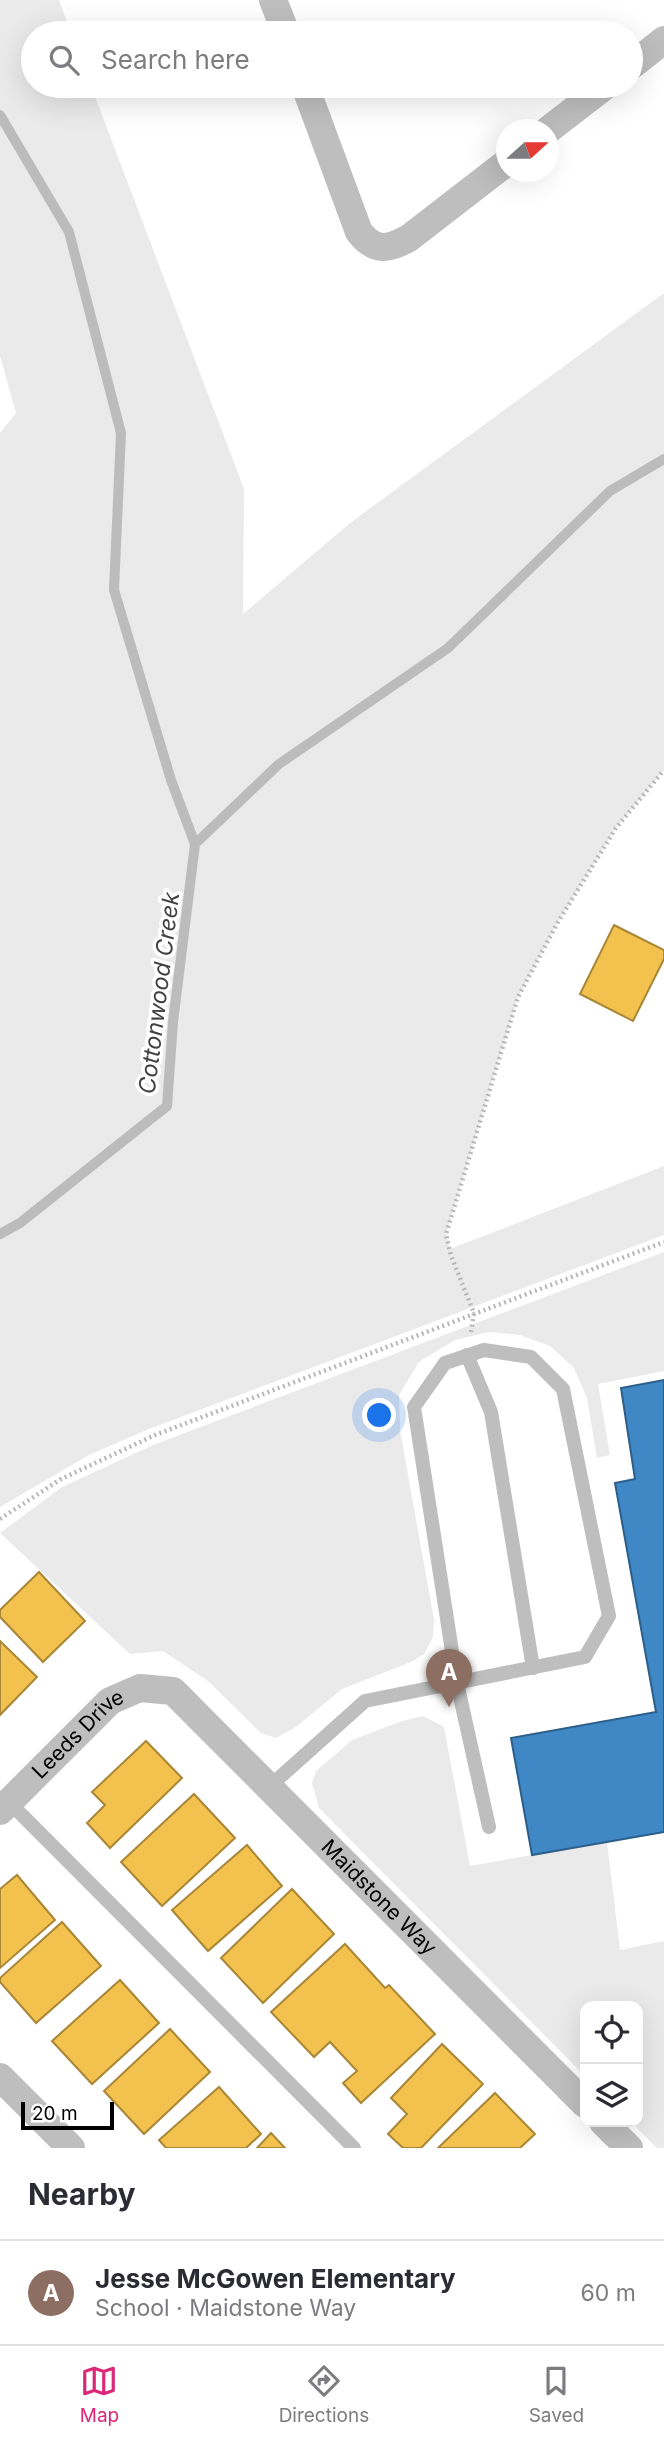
<!DOCTYPE html>
<html lang="en">
<head>
<meta charset="utf-8">
<style>
  :root { --surface:#fff; --page:#f2f2f3; --text:#2b2b33; --muted:#7c7c81; --line:#e1e1e2; --accent:#db2777 }
  body { margin:0; font-family:Inter,sans-serif; background:var(--page); color:var(--text) }
  .controls { position:absolute; right:21px; bottom:21px; display:grid; overflow:hidden; border-radius:14px; box-shadow:0 7px 28px #0002 }
  .controls button { width:63px; height:63px; display:grid; place-items:center; padding:0; border:0; border-bottom:2px solid var(--line); background:var(--surface); color:var(--text); font:35px sans-serif }
  .compass { position:absolute; left:496px; top:119px; width:63px; height:63px; border-radius:50%; background:var(--surface); box-shadow:0 7px 28px #0002; rotate:69deg }
  .scale { position:absolute; left:21px; bottom:18px; width:93px; box-sizing:border-box; padding-left:7px; border:4px solid #000; border-top:0; font-size:19px; line-height:24px; white-space:nowrap; color:#000; -webkit-text-stroke:5px #fff; paint-order:stroke }
  .you { position:absolute; left:380px; top:1416px; width:24px; height:24px; margin:-18px; border:5px solid #fff; border-radius:50%; background:#1a73e8; box-shadow:0 0 0 10px #1a73e833 }
  .badge { display:grid; place-items:center; width:46px; height:46px; border-radius:50%; background:var(--accent); color:#fff; font-size:23px; font-weight:700 }
  .pin { position:absolute; translate:-50% -58px; filter:drop-shadow(0 2px 4px #0008) }
  .pin::after { content:''; position:absolute; top:37px; width:24px; height:21px; background:inherit; clip-path:polygon(0 0,100% 0,50% 100%) }
  .list { margin:0; padding:0; list-style:none }
  h2 { display:flex; justify-content:space-between; align-items:center; height:91px; margin:0; padding:0 28px; font-size:30px }
  h2 small { font-size:23px; font-weight:400; color:var(--muted) }
  .list li { display:grid; grid-template-columns:46px 1fr auto; gap:21px; align-items:center; box-sizing:border-box; height:105px; padding:0 28px; border-top:2px solid var(--line) }
  .list b { display:block; font-size:26px; white-space:nowrap }
  .list p { margin:0; font-size:23px; white-space:nowrap; color:var(--muted) }
  .list em { font-size:23px; font-style:normal; color:var(--muted) }
  .icon { flex:none; width:38px; height:38px; fill:none; stroke:currentColor; stroke-width:2; stroke-linecap:round; stroke-linejoin:round }
  .map { position:relative; flex:none; width:664px; height:2148px; overflow:hidden }
  .search { position:absolute; background:var(--surface); box-shadow:0 7px 28px #0002; left:21px; right:21px; top:21px; height:77px; display:flex; align-items:center; gap:18px; box-sizing:border-box; padding:0 24px; border-radius:38px; color:var(--muted); font-size:26px }
  .sheet { height:196px; background:var(--surface) }
  nav { display:flex; justify-content:space-around; align-items:center; box-sizing:border-box; height:98px; border-top:2px solid var(--line); background:var(--surface); font-size:19px; color:var(--muted) }
  nav a { display:grid; justify-items:center; gap:4px }
  nav .on { color:var(--accent) }
  .map>svg:first-child { display:block }
  .green { fill:#eaeaea }
  .homes { fill:#f2c14e; stroke:#a98737; stroke-width:2 }
  .schools { fill:#3f88c5; stroke:#2c5f8a; stroke-width:2 }
  .lines { fill:none; stroke-linecap:round; stroke-linejoin:round }
  .stream { stroke:#bcbcbc; stroke-width:10 }
  .path { stroke:#b8b8b8; stroke-width:4.5; stroke-dasharray:2 3.5; stroke-linecap:butt }
  .lane { stroke:#bebebe; stroke-width:14 }
  .street { stroke:#bebebe; stroke-width:28 }
  .labels { text-anchor:middle; stroke-width:7; stroke-linejoin:round; paint-order:stroke }
  .street-label { font-size:21px; fill:#000; stroke:#fff }
  .water-label { font-size:23px; font-style:italic; fill:#414141; stroke:#fff }
</style>
</head>
<body>
<div class="map">
<svg width="664" height="2148" viewBox="0 0 664 2148">
  <rect width="100%" height="100%" fill="#fff"/>
  <g class="green">
    <path d="M0,0h59l12,33h-38v53h58l153,403 -1,125 107,-91 314,-230v477l-48,58 -58,94 -40,75 -72,237 4,15 214,-83v69l-515,194 -60,26 -89,52v-1074l16,-20 -16,-57z"/>
    <path d="M664,1252v119l-66,13 12,71 -13,3 -10,-60 -13,-30 -24,-22 -30,-11 -31,-3 -34,8 -36,22 -20,33 1,35 34,190 -1,17 -9,17 -13,8 -69,27 -46,38 -20,11 -15,-5 -53,-52 -45,-30 -33,3 -130,-121 62,-46 91,-42z"/>
    <path d="M423,1716l21,11 26,139 137,-24 13,108 44,-9v207h-7l-26,-26h7v-116h-53v70l-266,-268 -7,-25 4,-12 36,-31 50,-19z"/>
  </g>
  <g class="homes">
    <path d="M614,925l50,25v9l-31,62 -53,-27z"/>
    <path d="M39,1572l46,49 -42,41 -43,-45v-7z"/>
    <path d="M0,1641l37,36 -37,38z"/>
    <path d="M146,1741l36,37 -72,70 -23,-25 18,-18 -13,-13z"/>
    <path d="M194,1794l41,44 -73,68 -41,-44z"/>
    <path d="M247,1845l35,41 -74,65 -36,-41z"/>
    <path d="M17,1875l38,45 -55,48v-79z"/>
    <path d="M292,1889l42,45 -71,69 -42,-45z"/>
    <path d="M62,1922l39,44 -65,57 -36,-41v-4z"/>
    <path d="M345,1944l40,44 4,-3 46,49 -74,69 -18,-20 14,-12 -27,-29 -16,15 -43,-45z"/>
    <path d="M120,1980l39,43 -67,61 -40,-43z"/>
    <path d="M170,2029l40,43 -66,62 -40,-43z"/>
    <path d="M442,2044l41,40 -62,64h-18l-15,-14 19,-20 -16,-16z"/>
    <path d="M219,2087l42,47 -15,14h-80l-7,-8z"/>
    <path d="M495,2093l40,41 -15,14h-82z"/>
    <path d="M271,2133l14,15h-28z"/>
  </g>
  <path class="schools" d="M664,1380v452l-132,23 -21,-117 145,-26 -41,-229 20,-4 -14,-91z"/>
  <g class="lines">
    <g class="stream">
      <path d="M0,115l69,117 52,201 -7,157 57,190 24,64 -22,178 -6,84 -147,117 -20,11"/>
      <path d="M195,844l84,-80 169,-116 162,-157 54,-32"/>
    </g>
    <g class="path">
      <path d="M471,1332l3,-19 -23,-57 -5,-22 72,-237 40,-75 58,-94 48,-58"/>
      <path d="M0,1519l61,-40 94,-44 509,-193"/>
    </g>
    <g class="lane">
      <path d="M467,1355l24,57 42,256"/>
      <path d="M269,1787l96,-86 220,-44 24,-41 -46,-227 -32,-32 -47,-7 -39,13 -31,44 43,276 32,144"/>
      <path d="M9,1802l345,346"/>
    </g>
    <g class="street">
      <path d="M273,0l13,33"/>
      <path d="M631,66l33,-26"/>
      <path d="M305,86l54,146c16,20 29,18 50,6l97,-75"/>
      <path d="M548,130l57,-44"/>
      <path id="s1" d="M0,1811l110,-110 30,-13 33,3 412,413"/>
      <path d="M0,2077l71,71"/>
      <path d="M603,2122l26,26"/>
    </g>
  </g>
  <g class="labels">
    <g class="street-label">
      <text dy="7" stroke="none"><textPath href="#s1" startOffset="110">Leeds Drive</textPath></text>
      <text dy="7" stroke="none"><textPath href="#s1" startOffset="513">Maidstone Way</textPath></text>
    </g>
    <g class="water-label">
      <text transform="translate(159 993) rotate(-83)" y="8">Cottonwood Creek</text>
    </g>
  </g>
</svg>
<div class="controls">
<button><svg class="icon" aria-label="locate" viewBox="0 0 24 24"><circle cx="12" cy="12" r="6"/><path d="M12 2v4M12 18v4M2 12h4M18 12h4"/></svg></button>
<button><svg class="icon" aria-label="layers" viewBox="0 0 24 24"><path d="M12 4l9 5-9 5-9-5zM3 14l9 5 9-5"/></svg></button>
</div>
<svg class="compass" viewBox="-18 -18 36 36"><path d="M0-13l5 13h-10z" fill="#e53935"/><path d="M0 13l5-13h-10z" fill="#7c7c81"/></svg>
<div class="scale">20 m</div>
<div class="you"></div>
<div class="pin badge" style="left:449px;top:1707px;background:#8d6e63">A</div>
<div class="search"><svg class="icon" aria-label="search" viewBox="0 0 24 24"><circle cx="10" cy="10" r="6"/><path d="M15 15l6 6"/></svg>Search here</div>
</div>
<section class="sheet">
<h2>Nearby<small></small></h2>
<ul class="list">
<li><span class="badge" style="background:#8d6e63">A</span><div><b>Jesse McGowen Elementary</b><p>School · Maidstone Way</p></div><em>60 m</em></li>
</ul>
</section>
<nav>
<a class="on"><svg class="icon" aria-label="map" viewBox="0 0 24 24"><path d="M3 6l6-2 6 2 6-2v14l-6 2-6-2-6 2zM9 4v14M15 6v14"/></svg>Map</a>
<a><svg class="icon" aria-label="directions" viewBox="0 0 24 24"><path d="M12 3l9 9-9 9-9-9zM9 14v-3h6M13 9l2 2-2 2"/></svg>Directions</a>
<a><svg class="icon" aria-label="saved" viewBox="0 0 24 24"><path d="M7 4h10v16l-5-4-5 4z"/></svg>Saved</a>
</nav>
</body>
</html>
